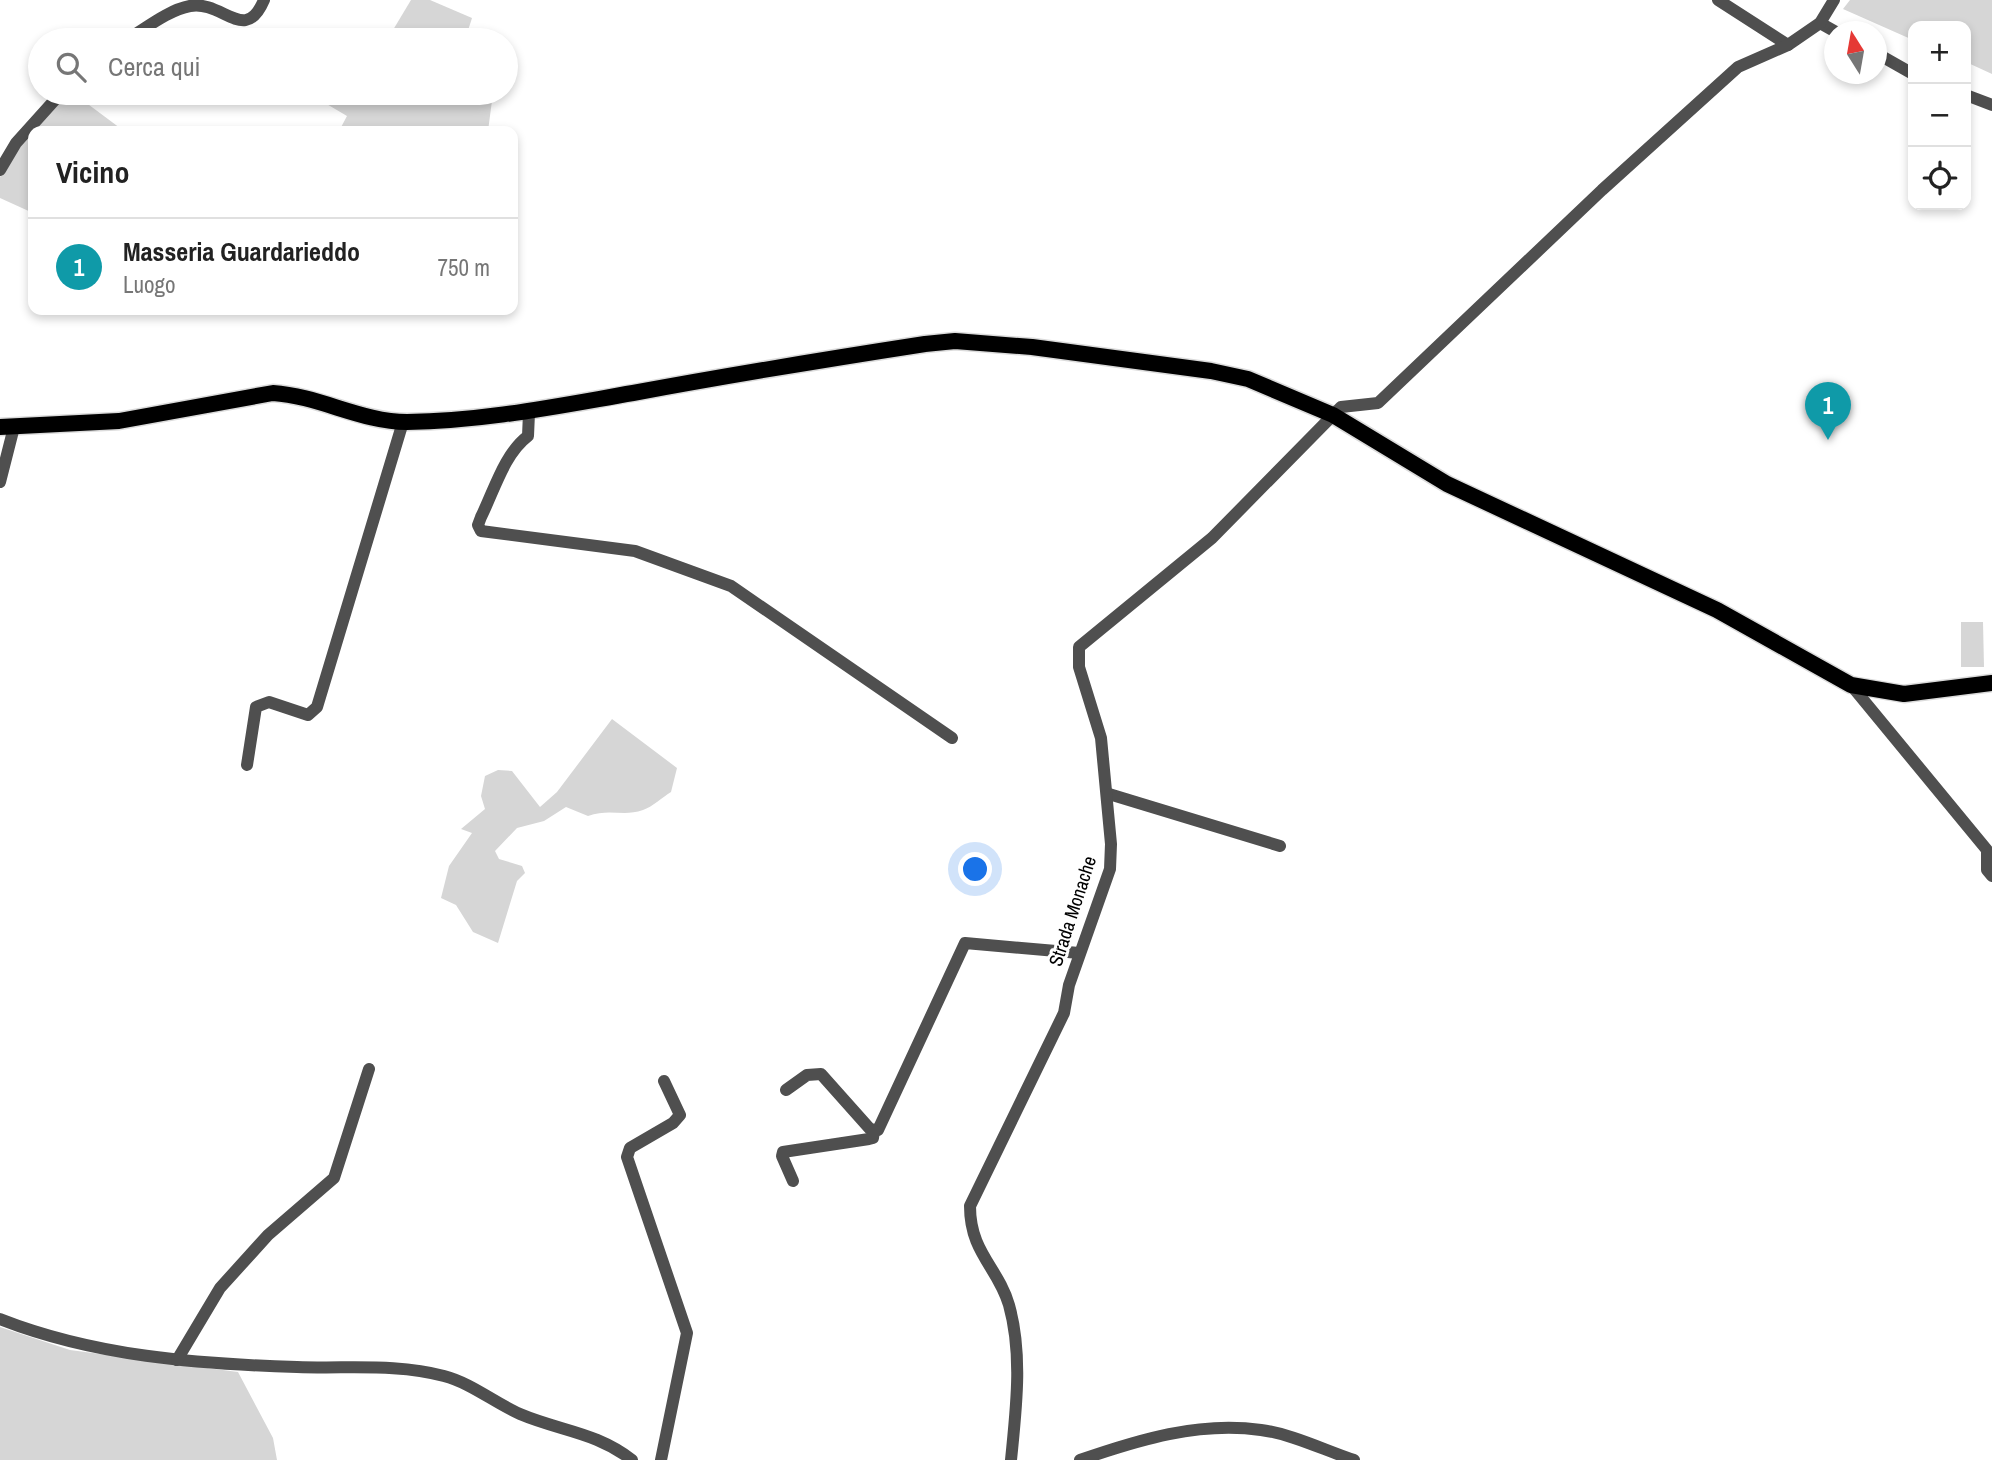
<!DOCTYPE html>
<html lang="it">
<head>
<meta charset="utf-8">
<style>
  :root { --surface:#fff; --page:#f2f2f2; --text:#222; --muted:#767676; --line:#e0e0e0; --accent:#d93025 }
  body { margin:0; font-family:"Archivo Narrow",sans-serif; background:var(--page); color:var(--text) }
  .controls { position:absolute; right:21px; top:21px; display:grid; overflow:hidden; border-radius:14px; box-shadow:0 4px 10px #0003 }
  .controls button { width:63px; height:63px; display:grid; place-items:center; padding:0; border:0; border-bottom:2px solid var(--line); background:var(--surface); color:var(--text); font:35px sans-serif }
  .compass { position:absolute; left:1824px; top:21px; width:63px; height:63px; border-radius:50%; background:var(--surface); box-shadow:0 4px 10px #0003; rotate:349deg }
  .you { position:absolute; left:976px; top:870px; width:24px; height:24px; margin:-18px; border:5px solid #fff; border-radius:50%; background:#1a73e8; box-shadow:0 0 0 10px #1a73e833 }
  .badge { display:grid; place-items:center; width:46px; height:46px; border-radius:50%; background:var(--accent); color:#fff; font-size:23px; font-weight:700 }
  .pin { position:absolute; translate:-50% -58px; filter:drop-shadow(0 2px 4px #0008) }
  .pin::after { content:''; position:absolute; top:37px; width:24px; height:21px; background:inherit; clip-path:polygon(0 0,100% 0,50% 100%) }
  .list { margin:0; padding:0; list-style:none }
  h2 { display:flex; justify-content:space-between; align-items:center; height:91px; margin:0; padding:0 28px; font-size:30px }
  h2 small { font-size:23px; font-weight:400; color:var(--muted) }
  .list li { display:grid; grid-template-columns:46px 1fr auto; gap:21px; align-items:center; box-sizing:border-box; height:98px; padding:0 28px; border-top:2px solid var(--line) }
  .list b { display:block; font-size:26px; white-space:nowrap }
  .list p { margin:0; font-size:23px; white-space:nowrap; color:var(--muted) }
  .list em { font-size:23px; font-style:normal; color:var(--muted) }
  .icon { flex:none; width:38px; height:38px; fill:none; stroke:currentColor; stroke-width:2; stroke-linecap:round; stroke-linejoin:round }
  .map { position:relative; flex:none; width:1992px; height:1460px; overflow:hidden }
  .search { position:absolute; background:var(--surface); box-shadow:0 4px 10px #0003; left:28px; top:28px; width:490px; height:77px; display:flex; align-items:center; gap:18px; box-sizing:border-box; padding:0 24px; border-radius:38px; color:var(--muted); font-size:26px }
  .panel { position:absolute; background:var(--surface); box-shadow:0 4px 10px #0003; left:28px; top:126px; width:490px; height:189px; border-radius:14px }
  .map>svg:first-child { display:block }
  .green { fill:#d6d6d6 }
  .lines { fill:none; stroke-linecap:round; stroke-linejoin:round }
  .major-casing { stroke:#dbdbdb; stroke-width:19 }
  .minor { stroke:#4f4f4f; stroke-width:12 }
  .major { stroke:#000; stroke-width:16 }
  .labels { text-anchor:middle; stroke-width:6; stroke-linejoin:round; paint-order:stroke }
  .street-label { font-size:19px; fill:#000; stroke:#fff }
</style>
</head>
<body>
<div class="map">
<svg width="1992" height="1460" viewBox="0 0 1992 1460">
  <rect width="100%" height="100%" fill="#fff"/>
  <g class="green">
    <path d="M411,0h19l42,18 -7,22h-78z"/>
    <path d="M1850,0h142v74l-26,-12v-36h-53v14l-70,-31z"/>
    <path d="M64,93h9l51,38h-91v82l-33,-15v-21l28,-46z"/>
    <path d="M308,93h185l-5,38h-149l8,-15z"/>
    <path d="M1961,622h22l1,45h-23z"/>
    <path d="M612,719l65,49 -6,24c-8,5 -19,15 -28,18 -20,7 -33,-2 -55,6l-22,-9 -22,14 -27,7 -22,23 4,8 23,7 3,7 -8,8 -19,62 -25,-11 -17,-27 -15,-7 8,-32 23,-33 -11,-4 24,-20 -4,-13 4,-20 13,-6 14,1 28,36 17,-15z"/>
    <path d="M0,1327l70,23 168,22 35,66 4,22h-277z"/>
  </g>
  <g class="lines">
    <defs>
      <path id="major" d="M0,427l119,-6 154,-28c46,3 89,29 134,29 78,-1 150,-16 226,-29 97,-18 195,-34 292,-49l30,-3 77,6 179,24 37,8 85,36 114,69 270,126 134,75 53,9 88,-11"/>
    </defs>
    <use href="#major" class="major-casing"/>
    <g class="minor">
      <path d="M1718,0l70,45"/>
      <path d="M1820,23l16,9"/>
      <path d="M126,40c19,-11 42,-30 64,-34 33,-6 55,39 74,-6"/>
      <path d="M1876,53l37,21"/>
      <path d="M1966,95l26,10"/>
      <path d="M0,170l16,-27 45,-50"/>
      <path d="M529,413l-1,23c-24,18 -34,55 -47,81l-3,8 3,6 154,20 96,35 221,152"/>
      <path d="M0,482l14,-55"/>
      <path d="M1851,685l136,165v20l5,6"/>
      <path d="M247,765l9,-58 13,-5 39,13 9,-8 86,-285"/>
      <path d="M1109,794l171,52"/>
      <path d="M786,1090l21,-15 14,-1 49,55 8,1 87,-187 114,10"/>
      <path d="M793,1181l-11,-25 1,-4 86,-13 4,-1 1,-7"/>
      <path d="M0,1319c94,37 197,45 297,48 49,2 100,-4 147,9 27,7 51,27 76,38 40,17 76,18 112,46"/>
      <path d="M177,1360l43,-72 48,-53 66,-57 35,-109"/>
      <path d="M661,1460l26,-127 -60,-176 3,-9 43,-25 7,-8 -16,-34"/>
      <path d="M1011,1460c5,-51 12,-105 -2,-155 -11,-38 -39,-52 -39,-99l94,-193 5,-28 41,-116 1,-25 -10,-106 -22,-71v-20l133,-109 129,-131 37,-4 224,-213 136,-123 50,-22 32,-22 14,-23"/>
      <path d="M1080,1460c58,-20 119,-39 181,-30 31,4 63,20 93,30"/>
    </g>
    <use href="#major" class="major"/>
  </g>
  <g class="labels">
    <g class="street-label">
      <text transform="translate(1072 911) rotate(-72)" y="7">Strada Monache</text>
    </g>
  </g>
</svg>
<div class="controls">
<button>+</button>
<button>−</button>
<button><svg class="icon" aria-label="locate" viewBox="0 0 24 24"><circle cx="12" cy="12" r="6"/><path d="M12 2v4M12 18v4M2 12h4M18 12h4"/></svg></button>
</div>
<svg class="compass" viewBox="-18 -18 36 36"><path d="M0-13l5 13h-10z" fill="#e53935"/><path d="M0 13l5-13h-10z" fill="#767676"/></svg>
<div class="you"></div>
<div class="pin badge" style="left:1828px;top:440px;background:#0f9aa8">1</div>
<div class="search"><svg class="icon" aria-label="search" viewBox="0 0 24 24"><circle cx="10" cy="10" r="6"/><path d="M15 15l6 6"/></svg>Cerca qui</div>
<section class="panel">
<h2>Vicino<small></small></h2>
<ul class="list">
<li><span class="badge" style="background:#0f9aa8">1</span><div><b>Masseria Guardarieddo</b><p>Luogo</p></div><em>750 m</em></li>
</ul>
</section>
</div>
</body>
</html>
